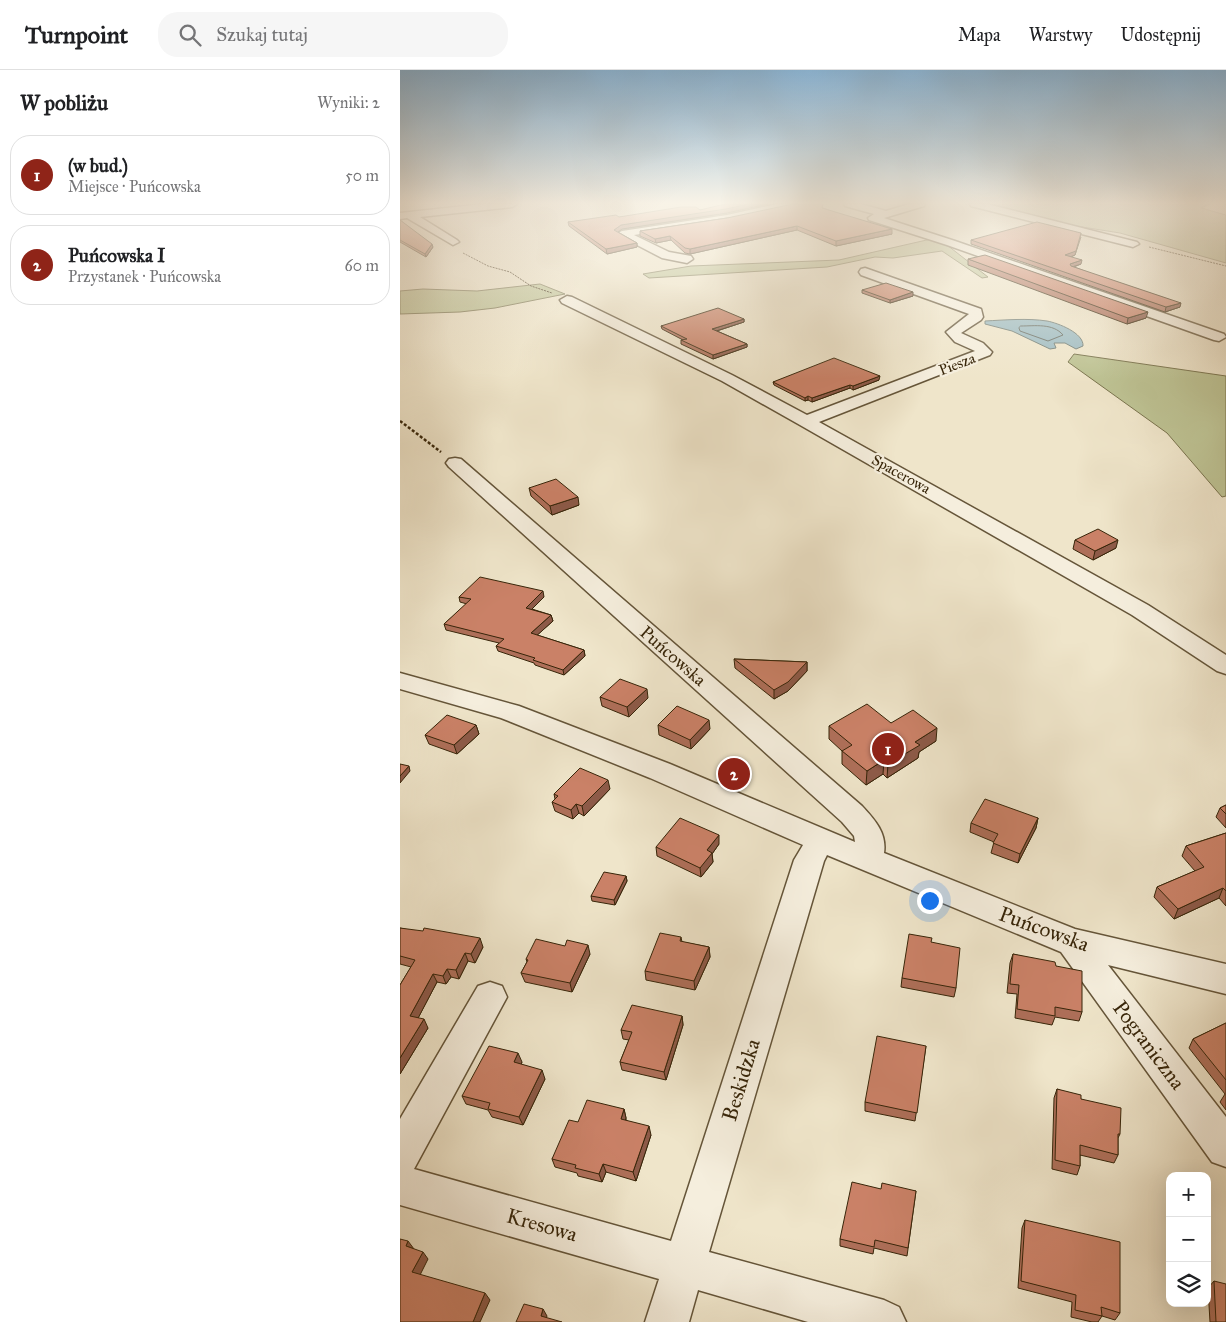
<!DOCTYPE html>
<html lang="pl">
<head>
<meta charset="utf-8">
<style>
  :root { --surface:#fff; --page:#f6f6f6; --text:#202124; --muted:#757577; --line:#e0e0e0; --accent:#8f2418 }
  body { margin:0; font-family:"IM FELL Great Primer",serif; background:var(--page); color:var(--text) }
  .controls { position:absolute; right:15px; bottom:15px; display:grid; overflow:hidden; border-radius:10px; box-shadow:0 5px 20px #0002 }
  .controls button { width:45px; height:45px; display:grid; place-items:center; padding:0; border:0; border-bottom:1px solid var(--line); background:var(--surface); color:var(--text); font:25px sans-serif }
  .you { position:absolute; left:529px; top:830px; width:18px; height:18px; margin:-12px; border:4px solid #fff; border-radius:50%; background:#1a73e8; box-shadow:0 0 0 8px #1a73e833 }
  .badge { display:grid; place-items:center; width:32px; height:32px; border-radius:50%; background:var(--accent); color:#fff; font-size:16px; font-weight:700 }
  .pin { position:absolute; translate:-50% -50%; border:2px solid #fff; box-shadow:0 1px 5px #0006 }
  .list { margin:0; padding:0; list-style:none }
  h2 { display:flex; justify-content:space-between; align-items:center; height:65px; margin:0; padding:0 20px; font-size:21px }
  h2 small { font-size:16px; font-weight:400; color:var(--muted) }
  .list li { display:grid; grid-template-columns:32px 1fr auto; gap:15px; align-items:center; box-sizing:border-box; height:80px; margin:0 10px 10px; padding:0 10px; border:1px solid var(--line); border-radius:20px }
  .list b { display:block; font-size:19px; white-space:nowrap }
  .list p { margin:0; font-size:16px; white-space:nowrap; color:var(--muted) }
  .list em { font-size:16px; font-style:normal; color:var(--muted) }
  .icon { flex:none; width:28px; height:28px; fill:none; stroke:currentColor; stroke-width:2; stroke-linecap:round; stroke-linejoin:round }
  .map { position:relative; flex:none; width:826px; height:1252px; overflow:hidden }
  header { display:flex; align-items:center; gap:30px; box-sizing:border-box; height:70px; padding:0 25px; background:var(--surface); border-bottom:1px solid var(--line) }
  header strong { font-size:24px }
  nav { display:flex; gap:28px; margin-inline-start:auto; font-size:18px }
  .search { width:350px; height:45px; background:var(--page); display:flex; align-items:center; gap:12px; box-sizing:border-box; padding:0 18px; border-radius:20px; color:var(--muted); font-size:19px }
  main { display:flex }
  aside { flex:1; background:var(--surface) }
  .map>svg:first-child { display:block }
  .green { fill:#bec394; stroke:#7a744e }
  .water { fill:#9fbcc2; stroke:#758078 }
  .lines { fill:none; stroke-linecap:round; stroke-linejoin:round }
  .shore { stroke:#6b7066; stroke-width:1 }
  .minor-casing { stroke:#655539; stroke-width:3 }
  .path-far1 { stroke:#372509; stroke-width:1; stroke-dasharray:2 1; stroke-linecap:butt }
  .path { stroke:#372509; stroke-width:2.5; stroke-dasharray:3 2; stroke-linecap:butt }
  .minor { fill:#f5eedd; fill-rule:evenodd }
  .wall { fill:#ae6f59; stroke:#372509 }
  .shaded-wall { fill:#8d5a48; stroke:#372509 }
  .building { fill:#ca8167; stroke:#372509 }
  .labels { text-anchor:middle; stroke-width:4.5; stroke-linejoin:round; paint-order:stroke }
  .far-street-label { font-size:15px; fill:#372509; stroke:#f5eedd }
  .street-label { font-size:18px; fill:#372509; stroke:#f5eedd }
  .near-street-label { font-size:21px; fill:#372509; stroke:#f5eedd }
</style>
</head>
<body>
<header>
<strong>Turnpoint</strong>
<div class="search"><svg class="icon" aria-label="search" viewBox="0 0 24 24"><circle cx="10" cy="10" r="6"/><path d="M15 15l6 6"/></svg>Szukaj tutaj</div>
<nav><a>Mapa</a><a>Warstwy</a><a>Udostępnij</a></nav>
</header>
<main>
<aside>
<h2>W pobliżu<small>Wyniki: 2</small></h2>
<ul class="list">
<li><span class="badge">1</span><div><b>(w bud.)</b><p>Miejsce · Puńcowska</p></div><em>50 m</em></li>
<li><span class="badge">2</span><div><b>Puńcowska I</b><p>Przystanek · Puńcowska</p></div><em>60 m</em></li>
</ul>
</aside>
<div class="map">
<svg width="826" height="1252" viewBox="0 0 826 1252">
  <rect width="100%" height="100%" fill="#efe5ca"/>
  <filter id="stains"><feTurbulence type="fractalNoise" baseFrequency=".004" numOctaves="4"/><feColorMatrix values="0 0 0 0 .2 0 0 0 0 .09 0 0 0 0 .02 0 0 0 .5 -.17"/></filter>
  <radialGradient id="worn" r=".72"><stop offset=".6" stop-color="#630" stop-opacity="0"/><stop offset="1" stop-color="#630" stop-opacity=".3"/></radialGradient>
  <g class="green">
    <path d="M587,134h223l-9,4 25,7v48l-106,-30 -44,-7z"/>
    <path d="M531,169l16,6 41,32 -6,1 -40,-27 -49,7 -18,-1 -48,10 -178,11 -6,-4 48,-8 148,-6z"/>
    <path d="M140,214l25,10 -70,14 -35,4 -60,2v-23l23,-2 54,2z"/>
    <path d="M674,284l152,22v120l-4,1 -55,-64 -99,-71z"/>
  </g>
  <path class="water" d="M585,251c19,-1 43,-3 62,0 11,2 37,12 36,25l-7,3 -11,-6h-11l2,5 -6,1 -38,-18 -27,-7z"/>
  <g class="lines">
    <path class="shore" d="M621,256c14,0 32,-3 42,9l-15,6 -28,-10 -1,-3z"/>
    <defs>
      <g id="minor">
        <path d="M83,134h34l-5,3 -92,10 37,23 2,2 -6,3 -46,-27 -7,1v-6z"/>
        <path d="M377,134h19l-1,2 -68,15 -93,14 35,17 22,4 2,3 -6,4 -25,-5 -46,-24 6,-3 105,-16z"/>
        <path d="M444,134h17l25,7 23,-7h16l-1,2 -40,12 71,23 269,93 2,3 -7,4 -5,-1 -267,-95 -78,-25 -1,-2 6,-4 -29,-8z"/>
        <path d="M570,134h17l150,38 2,2 -6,3 -162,-41z"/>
        <path d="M465,198l116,41 2,8 -2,3 -20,13 22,10 9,9 -2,3 -171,67 329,183 78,50v19l-9,-3 -85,-56 -332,-190 -78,-44 -160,-78 -2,-3 7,-4 5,1 160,78 75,40 168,-64 -20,-9 -9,-10 23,-18 -108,-39 -2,-3 2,-3z"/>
        <path d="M55,388l6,1 401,347c13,14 25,27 22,47l191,76 151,35v30l-118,-29 118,152v50l-14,-5 -151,-210 -234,-97 -3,6 -115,391 175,48 15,7 7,15h-98l-110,-32 -9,32h-44l14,-43 -259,-74v-86l78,-133 12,-4 12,4 5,11 -93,172 257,72 123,-381 9,-15 -153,-67 -149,-60 -101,-29v-16l119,33 151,58 185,78 -1,-6 -12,-14 -393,-355 -3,-4 3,-4z"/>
      </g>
    </defs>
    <use href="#minor" class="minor-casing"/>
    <g class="path-far1">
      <path d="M749,177l77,19"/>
      <path d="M63,183l25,13 22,6 21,14 21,7"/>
    </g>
    <path class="path" d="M0,351l41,31"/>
    <use href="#minor" class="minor"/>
  </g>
  <g class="wall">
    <path d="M423,138l69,26 -56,12 -39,-16 -107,24 -5,-1 -14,-13 -15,3 -16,-7v-5l87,-13z"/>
    <path d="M300,140l27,3 -105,16 -4,3 19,11v4l-30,7 -38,-28 -1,-4z"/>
    <path d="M0,150l33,27 -7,10 -26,-15z"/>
    <path d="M681,167l-6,18 -4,2 10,7 -7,3 106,40 -15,5 -194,-68v-4z"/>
    <path d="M568,189l178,59 -19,6 -159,-59z"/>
    <path d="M462,220l51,6 -23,7 -28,-10z"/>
    <path d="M344,249v3l-27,9 30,13v3l-34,12 -32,-15v-4h2l-21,-11 -1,-3z"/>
    <path d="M479,310l-26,10 -3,-2 -38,14 -4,-2 -3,1 -31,-16 -1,-3z"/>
    <path d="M129,418l50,17 -27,10 -21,-19z"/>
    <path d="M675,470l41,8 -23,12 -20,-11z"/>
    <path d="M59,527h85l-12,12 19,6 2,6 -16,14 47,15 1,6 -21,19 -29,-10 -1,-2 -36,-12 -2,-5 3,-3 -53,-13 -2,-6 23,-20 -7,-2z"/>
    <path d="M334,589l73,3v9l-19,20 -14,8 -39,-31z"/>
    <path d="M200,627l48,1 -19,19 -27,-11z"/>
    <path d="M491,653l45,18 -17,11 -1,6 -31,20 -4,-4 -17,11 -24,-21v-13l-13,-12v-13z"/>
    <path d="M76,655l3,9 -22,20 -28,-10 -4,-9z"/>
    <path d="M258,655l52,4 -19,20 -32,-14z"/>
    <path d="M210,719l-26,27 -5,-3 -6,6 -18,-8 -3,-9 3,-3 -1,-5z"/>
    <path d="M826,735v23l-10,-11 4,-9z"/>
    <path d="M638,748l-2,10 -18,35 -27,-10 3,-11 -24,-10 1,-9z"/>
    <path d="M826,763v73l-7,-8 -45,21 -20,-22 3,-10 38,-16 -13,-15 4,-10z"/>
    <path d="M319,774l-7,10 1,8 -12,15 -44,-21 -1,-9z"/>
    <path d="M226,806l1,5 -12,24 -23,-4 -1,-5z"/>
    <path d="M0,858l83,19 -8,16 -7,-2 -9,18 -8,-2 -5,7 -9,-2 -19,36 10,10 -28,46v-89l11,-18 -11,-3z"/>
    <path d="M281,867l1,5 27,5 1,10 -15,33 -49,-10 -1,-9z"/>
    <path d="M531,872l25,46 -2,9 -53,-10 1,-9z"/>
    <path d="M190,884l-18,38 -47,-10 -4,-9 6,-11 -1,-3z"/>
    <path d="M613,884l43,12 26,46 -3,9 -24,-4 -3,8 -37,-7 2,-24 -10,-1 3,-30z"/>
    <path d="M282,946l1,9 -17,55 -44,-10 -2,-8 9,-22 -6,-1 -2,-9z"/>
    <path d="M826,953v87l-6,-8 5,-8 -36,-46 4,-9z"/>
    <path d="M526,976l-11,75 -50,-10v-9z"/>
    <path d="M122,992l-1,2 24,15 -22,46 -31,-8 -4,-7 -22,-6 -4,-8z"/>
    <path d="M657,1019l24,10 39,35 -2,4v17l-4,8 -34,-8v11l-3,9 -25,-6 2,-71z"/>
    <path d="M224,1039l2,9v2l25,15 -15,46 -30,-9 -4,10 -24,-6 -1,-3 -22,-6 -3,-8 26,-37z"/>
    <path d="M481,1119l35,2 -9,65 -33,-8 -1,6 -33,-8v-7z"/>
    <path d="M625,1150l95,93 -5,7 -13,-4 -4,6h-6l-21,-5 1,-15 -54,-14 4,-60z"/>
    <path d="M814,1211l12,41h-16l-2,-34z"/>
  </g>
  <g class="shaded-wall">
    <path d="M349,134h19l-41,9 -105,16 -8,6v-5l7,-5z"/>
    <path d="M397,156v4l-107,24v-5z"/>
    <path d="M492,159v5l-56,12v-5z"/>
    <path d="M681,163l-6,22 -10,4v-4z"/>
    <path d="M270,166l1,4 -15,3 -1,-4z"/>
    <path d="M237,173v4l-30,7 -1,-5z"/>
    <path d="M32,174l1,3 -7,10 -1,-3z"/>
    <path d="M682,190l-1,4 -12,4 1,-4z"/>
    <path d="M513,222v4l-23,7v-3z"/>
    <path d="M781,233l-1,4 -15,5 1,-5z"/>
    <path d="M748,242l-2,6 -19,6 1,-6z"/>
    <path d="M344,249v3l-31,10 -1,-3z"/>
    <path d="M347,274v3l-34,12v-4z"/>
    <path d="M480,306l-1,4 -26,10v-4z"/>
    <path d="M450,315v3l-38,14v-4z"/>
    <path d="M408,326v4l-3,1v-3z"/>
    <path d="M178,427l1,8 -27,10 -2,-9z"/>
    <path d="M718,470l-2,8 -23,12 2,-9z"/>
    <path d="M143,521l1,6 -16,16 -2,-5z"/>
    <path d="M151,545l2,6 -20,18 -2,-6z"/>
    <path d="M184,580l1,6 -21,19 -1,-5z"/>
    <path d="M407,592v9l-19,20 -14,8v-9z"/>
    <path d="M247,619l1,9 -19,19 -2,-10z"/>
    <path d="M309,650l1,9 -19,20 -1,-9z"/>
    <path d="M76,655l3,9 -22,20 -3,-9z"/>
    <path d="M537,658l-1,13 -17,11 -1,6 -31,20 1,-14 27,-22z"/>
    <path d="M484,690l-1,14 -17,11 1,-14z"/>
    <path d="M9,696l1,5 -10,12v-7z"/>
    <path d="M208,710l2,9 -26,27 -2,-10z"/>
    <path d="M176,734l3,9 -6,6 -2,-9z"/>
    <path d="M638,748l-2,10 -18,35 2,-9z"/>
    <path d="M319,765v9l-7,10 1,8 -12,15 -1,-9 7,-18z"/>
    <path d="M226,806l1,5 -12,24 -1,-5z"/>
    <path d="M823,818l-4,10 -45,21 4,-10z"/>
    <path d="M80,868l3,9 -8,16 -4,-9z"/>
    <path d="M188,875l2,9 -18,38 -2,-9z"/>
    <path d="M309,877l1,10 -15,33 -1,-9z"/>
    <path d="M65,883l3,8 -9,18 -3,-9z"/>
    <path d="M47,899l4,8 -5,7 -3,-8z"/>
    <path d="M33,904l4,8 -22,42 -5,-8z"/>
    <path d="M282,946l1,9 -17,55 -2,-8z"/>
    <path d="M24,949l4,9 -28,46v-16z"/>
    <path d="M118,983l4,9 -4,9 -4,-9z"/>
    <path d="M142,1000l3,9 -22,46 -4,-8z"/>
    <path d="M224,1039l2,9 -3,9 -2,-8z"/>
    <path d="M249,1056l2,9 -15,46 -3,-9z"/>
    <path d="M203,1094l3,8 -4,10 -3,-8z"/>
    <path d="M8,1171l6,8 -8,-3z"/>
    <path d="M23,1182l5,7 -10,20 -6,-7z"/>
    <path d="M85,1223l5,7 -10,22h-7z"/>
    <path d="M143,1239l4,7 -2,6 -4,-6z"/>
  </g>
  <g class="building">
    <path d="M325,134h24l-23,5 -105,16 -7,5 23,13 -31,6 -38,-27 48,-7 3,2 62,-10h15l4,3z"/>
    <path d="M393,134h30l-1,4 70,21 -56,12 -39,-15 -107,23 -5,-1 -15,-12 -15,3 -15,-8 87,-13z"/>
    <path d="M0,150l32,24 -7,10 -25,-14z"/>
    <path d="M637,152l44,11 -5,18 -11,4 17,5 -12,4 1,2 110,37 -15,4 -195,-67z"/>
    <path d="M585,185l163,57 -20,6 -160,-59z"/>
    <path d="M486,213l27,9 -23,8 -28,-10z"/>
    <path d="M318,238l26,11 -32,10 35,15 -34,11 -32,-15 6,-1 -26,-13z"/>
    <path d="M434,288l46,18 -27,10 -3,-1 -38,13 -4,-2 -3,2 -32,-16z"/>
    <path d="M156,409l22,18 -28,9 -21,-18z"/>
    <path d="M698,459l20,11 -23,11 -20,-11z"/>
    <path d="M80,507l63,14 -17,17 25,7 -20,18 53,17 -21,20 -30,-10 2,-2 -39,-12 8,-7 -60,-15 27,-25 -12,-2z"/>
    <path d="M334,589l73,3 -19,20 -14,8z"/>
    <path d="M220,609l27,10 -20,18 -27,-10z"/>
    <path d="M467,634l24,19 22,-13 24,18 -22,14 5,3 -32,19 -4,-4 -17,11 -25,-20 10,-6 -23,-19z"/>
    <path d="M277,636l32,14 -19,20 -32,-15z"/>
    <path d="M47,645l29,10 -22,20 -29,-10z"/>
    <path d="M0,694l9,2 -9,10z"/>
    <path d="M180,698l28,12 -26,26 -6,-2 -5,6 -19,-8 6,-6 -4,-2z"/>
    <path d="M585,729l53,19 -18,36 -27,-11 5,-9 -27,-11z"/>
    <path d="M826,735v9l-6,-6z"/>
    <path d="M280,748l39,17 -12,15 5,3 -12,15 -44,-21z"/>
    <path d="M826,763v58l-3,-3 -45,21 -21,-22 47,-20 -18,-21z"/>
    <path d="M204,802l22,4 -12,24 -23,-4z"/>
    <path d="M0,858l23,3 1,-3 56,10 -9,16 -6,-1 -9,17 -9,-1 -4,7 -10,-2 -23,42 14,3 -24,39v-73l15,-25 -15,-4z"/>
    <path d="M260,863l21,4 -1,4 29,6 -15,34 -49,-10z"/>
    <path d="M509,864l23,4 -1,4 29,6 -4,40 -54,-10z"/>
    <path d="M136,869l29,7 2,-6 21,5 -18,38 -49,-10 7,-13 -2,-1z"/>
    <path d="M613,884l42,8 1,4 26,5v41l-27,-5v9l-38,-7 2,-24 -9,-1z"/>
    <path d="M232,935l50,11 -18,56 -44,-10 12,-30 -11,-2z"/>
    <path d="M826,953v57l-33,-41z"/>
    <path d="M477,966l49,10 -9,67 -52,-11z"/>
    <path d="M89,976l29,7 -4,9 28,8 -23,47 -31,-8 2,-6 -28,-7z"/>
    <path d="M657,1019l24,6v4l40,9 -1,26h-2v21l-38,-10v21l-25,-6z"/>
    <path d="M187,1030l37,9 -3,10 28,7 -16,46 -30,-8 -4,10 -24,-6 1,-3 -24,-6 17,-39 9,2z"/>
    <path d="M452,1112l29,7 1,-6 34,8 -8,57 -33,-8 -1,7 -34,-8z"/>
    <path d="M625,1150l95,22v71l-19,-6 1,9 -27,-6 1,-15 -55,-14z"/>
    <path d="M0,1169l8,2 -2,5 17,6 -11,20 73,21 -12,29h-73z"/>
    <path d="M814,1211l12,3v38h-10z"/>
    <path d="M124,1234l19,5 -2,7 21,6h-46z"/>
  </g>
  <linearGradient id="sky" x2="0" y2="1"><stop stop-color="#8bb7d9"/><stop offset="0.43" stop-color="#f8f3e7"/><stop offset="1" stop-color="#f8f3e7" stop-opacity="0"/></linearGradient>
  <rect width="826" height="309" fill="url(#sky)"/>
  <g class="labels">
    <g class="far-street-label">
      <text transform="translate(557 294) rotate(-21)" y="5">Piesza</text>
      <text transform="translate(501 404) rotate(29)" y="5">Spacerowa</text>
    </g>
    <g class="street-label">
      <text transform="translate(273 586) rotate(41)" y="6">Puńcowska</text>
    </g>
    <g class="near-street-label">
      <text transform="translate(644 859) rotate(20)" y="7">Puńcowska</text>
      <text transform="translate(749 975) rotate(53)" y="7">Pograniczna</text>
      <text transform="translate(341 1010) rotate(-73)" y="7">Beskidzka</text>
      <text transform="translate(142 1155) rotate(16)" y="7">Kresowa</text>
    </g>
  </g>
  <rect width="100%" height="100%" filter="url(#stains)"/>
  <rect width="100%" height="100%" fill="url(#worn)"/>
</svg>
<div class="controls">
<button>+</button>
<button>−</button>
<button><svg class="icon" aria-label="layers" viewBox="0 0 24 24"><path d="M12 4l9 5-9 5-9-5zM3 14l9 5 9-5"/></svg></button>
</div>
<div class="you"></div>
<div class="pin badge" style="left:488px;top:679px">1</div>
<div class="pin badge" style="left:334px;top:704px">2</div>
</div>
</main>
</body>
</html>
